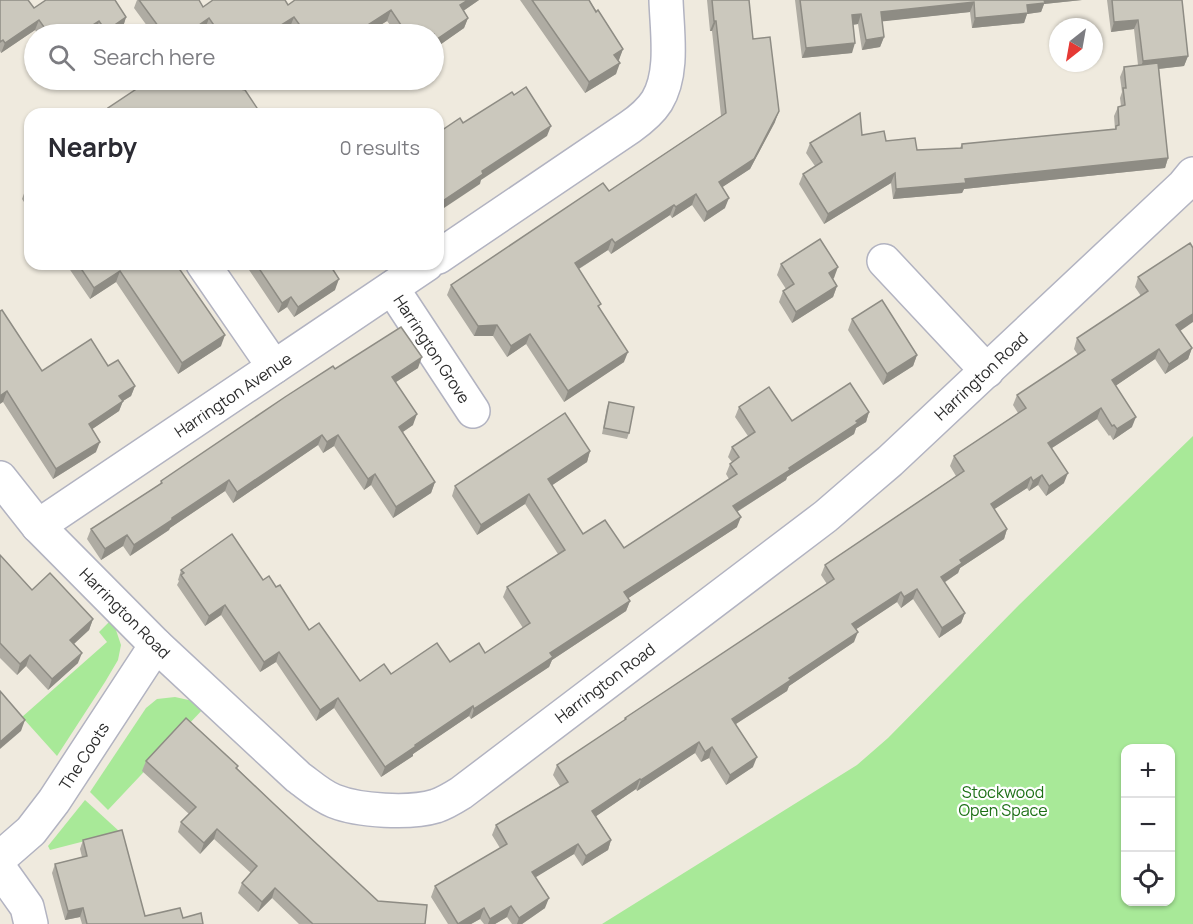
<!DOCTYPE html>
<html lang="en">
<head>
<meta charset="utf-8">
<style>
  :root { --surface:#fff; --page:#f2f2f3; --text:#2b2b33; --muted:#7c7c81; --line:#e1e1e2 }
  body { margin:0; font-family:Manrope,sans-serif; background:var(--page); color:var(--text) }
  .controls { position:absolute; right:18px; bottom:18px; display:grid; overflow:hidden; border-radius:12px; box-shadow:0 2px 4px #0004 }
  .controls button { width:54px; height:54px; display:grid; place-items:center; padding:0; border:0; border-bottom:2px solid var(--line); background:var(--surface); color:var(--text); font:30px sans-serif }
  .compass { position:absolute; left:1049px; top:18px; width:54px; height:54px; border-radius:50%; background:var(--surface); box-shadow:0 2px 4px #0004; rotate:211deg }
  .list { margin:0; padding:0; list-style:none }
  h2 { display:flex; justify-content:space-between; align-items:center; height:78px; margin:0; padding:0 24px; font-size:26px }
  h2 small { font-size:20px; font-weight:400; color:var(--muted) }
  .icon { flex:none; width:33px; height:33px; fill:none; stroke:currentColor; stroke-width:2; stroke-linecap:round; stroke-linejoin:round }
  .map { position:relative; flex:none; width:1193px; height:924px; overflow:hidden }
  .search { position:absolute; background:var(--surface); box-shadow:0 2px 4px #0004; left:24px; top:24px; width:420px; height:66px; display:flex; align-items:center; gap:15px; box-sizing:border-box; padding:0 21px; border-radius:33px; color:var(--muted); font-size:22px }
  .panel { position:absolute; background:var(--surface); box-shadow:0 2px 4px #0004; left:24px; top:108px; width:420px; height:162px; border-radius:18px }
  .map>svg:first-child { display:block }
  .green { fill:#a8e998; fill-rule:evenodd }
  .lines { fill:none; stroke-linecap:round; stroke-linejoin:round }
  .street-casing { stroke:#b2b3c1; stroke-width:36 }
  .street { stroke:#fff; stroke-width:33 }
  .wall { fill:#afaca3 }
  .shaded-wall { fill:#8e8c84 }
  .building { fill:#cbc8bd; stroke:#8e8c84; stroke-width:1.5 }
  .labels { text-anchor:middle; stroke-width:4.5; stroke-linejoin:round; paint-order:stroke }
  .street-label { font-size:16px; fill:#2d2d2d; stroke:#fff }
  .park-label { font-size:16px; fill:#1d7016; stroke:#fff }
</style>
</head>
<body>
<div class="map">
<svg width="1193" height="924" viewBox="0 0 1193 924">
  <rect width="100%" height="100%" fill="#efeade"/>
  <g class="green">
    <path d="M1193,436v488h-591l255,-159 31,-27 131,-133zM1126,748h44v154h-44z"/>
    <path d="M110,621l6,9 5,15 -3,15 -13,22 -48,74 -35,-39 85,-75 -8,-10z"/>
    <path d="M175,697l18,4 11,7 -96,102 -18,-18 56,-84 11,-9z"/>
    <path d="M85,800l35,32 -70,18 -2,-4z"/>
  </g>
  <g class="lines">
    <defs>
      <g id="street">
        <path d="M438,257l192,-130c10,-7 20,-15 27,-26 17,-28 10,-69 9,-101"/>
        <path d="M884,261l103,110"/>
        <path d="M203,264l71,103"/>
        <path d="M392,288l81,123"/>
        <path d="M0,478l38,48 118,119 142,132c11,8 23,19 36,24 25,10 76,13 102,5 9,-3 17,-8 25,-13l365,-277 37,-32 27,-23 294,-276 9,-11"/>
        <path d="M38,526l389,-262"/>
        <path d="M0,858l31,-27 23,-30 102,-156"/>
        <path d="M0,869l27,38 4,17"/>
      </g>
    </defs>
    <use href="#street" class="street-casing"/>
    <use href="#street" class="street"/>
  </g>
  <g class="wall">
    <path d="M0,0l34,8 92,9 -3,10 -11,7h-14l-2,-3 -6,3h-52l-3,-4 -34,23 -1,-2z"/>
    <path d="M137,0h62l4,7 85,-2 7,-5h184l-16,11 5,7 -4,10 -30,21v-15h-37l-10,-13 -21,13h-71l-5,-7 -11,7h-70l-4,-5 -8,5h-44l-19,-26z"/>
    <path d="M520,0h69l34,49 -5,12 -2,13 -31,19z"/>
    <path d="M707,0h42l4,39 22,83 -25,47 -28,18 3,21 -21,14 -12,-17 -20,13 -2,-3 -59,39 -3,-4 -29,19 21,39 24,54 -60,40 -38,-58 -19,13 -14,-21h-19l-27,-41 4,-10 158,-94 112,-75 -9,-85h-2z"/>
    <path d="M795,0h287l-38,4 -3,8 -14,2 -3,9 -52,5 -2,-16 -88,9 2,16 -4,10 -18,3 -4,-26 -5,1 -1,28 -50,5z"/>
    <path d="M1107,0h75l6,56 -4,10 -25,3 9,89 -3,10 -201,21 -2,4 -69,6 -2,-16 -67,41 -25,-40 4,-10 12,-8 -9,-13 4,-10 52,-8 55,15 43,-2 2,-4 153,-15 -1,-13 4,-9 3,-1 -1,-8 2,-6 -2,-15 4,-10 14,-2 -4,-36 -23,3z"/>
    <path d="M108,108l153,6h-155z"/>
    <path d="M26,188l4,1v22l-8,-12z"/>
    <path d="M66,264h110l45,82 -43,28 -62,-92 -26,17z"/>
    <path d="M245,264h98l-10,6 2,20 -41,27 -7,-10 -9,6z"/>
    <path d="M781,264l53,14 -1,1 4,7 -4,11 -41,26 -13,-21 4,-11 3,-2 -9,-14z"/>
    <path d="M1138,277l42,54 12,17 -4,11 -23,15 -10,-15 -40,27 17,41 -19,13 -3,-5 -1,1 -12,-17 -45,29 12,35 -18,13 -8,-11 -9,6 -2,-3 -33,21 13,20 -3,10 -44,29 -2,5 -14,10 21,30 -4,10 -22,15 -26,-39 -12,9 -4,-6 -41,27 -2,13 -65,44 -2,5 -51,33 17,43 -27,18 -17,-27 -8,4 -6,-9 -58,38 -1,-2 -40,27 15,24 -3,10 -26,16 -8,-12 -39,23 10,31 -23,16h-10l-5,-7 -12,7h-11l-4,-5 -9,5h-23l-17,-27 4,-11 65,-38 -8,-13 4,-10 64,-39 -7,-11 4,-10 67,-44 1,-3 202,-134 -6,-9 4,-10 131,-89 -6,-10 4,-10 64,-43 -5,-8 4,-10 61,-40 -4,-6 3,-11 64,-42 -6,-9z"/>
    <path d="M0,311l42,60 66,-5 27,20 -4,10 -8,5 -4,10 -27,18 4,23 -43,27 -50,-77z"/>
    <path d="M852,319l65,36 -4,11 -30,19 -35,-55z"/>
    <path d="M418,368l-22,14 17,43 -10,7 32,50 -4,11 -38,25 -22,-33 -7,5 -30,-44 -11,7 -5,-8 -85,58 -8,-12 -55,37 -1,2 -39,26 -7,-10 -22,14 -14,-21 4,-10 69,-45 1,-3 174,-112z"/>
    <path d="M609,402l20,31 -2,6 -25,-5 5,-27z"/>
    <path d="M739,407l53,14 77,-9 -3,10 -10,6 -2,6 -67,43 -1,3 -49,32v15l-109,71 2,3 -4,10 -74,49 -3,7 -78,52 -2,-3 -56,38v2l-32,21 -47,-69 -18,13 -40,-59 -16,10 -39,-57 -16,11 -28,-41 2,-4 -1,-1 3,-10 82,10 13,7 33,43 51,51 90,-19 35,-9 38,-25 -20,-31 4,-10 51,-33 -33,-50 -48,31 -25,-39 3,-10 135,-35 -3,11 -35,23 31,49 41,14 105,-69 -3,-5 4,-10 2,-2 -4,-5 4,-10 16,-11 -13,-19z"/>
    <path d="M0,555l32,35 61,29 -4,11 -15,14 4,19 -30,27 -22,-24 -9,9 -17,-17z"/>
    <path d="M146,761l92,5 -1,2 37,36 104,97 47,23h-126l-27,-26 -14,14 -20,-19 4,-10 9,-10 -37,-34 -14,15 -22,-22 3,-10 8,-8 -47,-43z"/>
    <path d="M83,840l62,76 38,2 20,6h-121l-2,-7 -15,3 -13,-47 3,-9 27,-7 -2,-8z"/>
  </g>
  <g class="shaded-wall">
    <path d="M468,0h11l-23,16 4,-11z"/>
    <path d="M1042,0h40l-38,4 -3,8 -14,2 -3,9 -52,5 3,-10z"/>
    <path d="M974,2l-4,10 -93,10 4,-10z"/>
    <path d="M391,10l-4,11 -21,13h-12z"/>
    <path d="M861,14l-3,10 -9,1 3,-10z"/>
    <path d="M126,17l-3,10 -11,7h-7l1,-3z"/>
    <path d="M294,17l-4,10 -11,7h-12z"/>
    <path d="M209,18l-4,11 -8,5h-11z"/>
    <path d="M468,18l-4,10 -30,21v-8z"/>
    <path d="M39,20l-4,10 -34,23 4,-10z"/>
    <path d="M1138,20l-4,9 -23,3 3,-10z"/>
    <path d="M99,21l-3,10 -6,3h-11z"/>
    <path d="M714,21h2l-4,10h-2z"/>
    <path d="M233,28l-2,6h-8z"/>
    <path d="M884,37l-4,10 -18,3 4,-10z"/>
    <path d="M855,43l-3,10 -50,5 4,-10z"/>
    <path d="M623,49l-4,11 -9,6 4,-11z"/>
    <path d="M1188,56l-4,10 -45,5 4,-10z"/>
    <path d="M620,63l-4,11 -31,19 4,-11z"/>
    <path d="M779,111l-4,11 -25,47 -35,23 4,-10z"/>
    <path d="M551,126l-4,10 -66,44 -1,4 -42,28v-8l44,-33z"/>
    <path d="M1168,158l-3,10 -201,21 -2,4 -69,6 3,-10 69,-10z"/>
    <path d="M895,173l-4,10 -67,41 4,-10z"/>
    <path d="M696,194l-4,11 -20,13 4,-11z"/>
    <path d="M729,198l-4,10 -21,14 3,-10z"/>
    <path d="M674,205l-4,10 -59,39 4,-11z"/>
    <path d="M612,239l-4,11 -36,23 3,-10z"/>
    <path d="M331,264h12l-17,11 4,-10z"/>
    <path d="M838,267l-4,11 -9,6 4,-11z"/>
    <path d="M120,271l-4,11 -26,17 4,-11z"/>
    <path d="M339,279l-4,11 -41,27 4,-10z"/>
    <path d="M837,286l-4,11 -41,26 4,-11z"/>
    <path d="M291,297l-4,10 -9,6 4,-10z"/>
    <path d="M1193,314v8l-20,14 3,-11z"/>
    <path d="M497,325l-4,11h-19l4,-10z"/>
    <path d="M530,334l-4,10 -19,13 4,-11z"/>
    <path d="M225,335l-4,11 -43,28 4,-11z"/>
    <path d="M1192,348l-4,11 -23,15 4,-10z"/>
    <path d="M1159,349l-4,10 -47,32 4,-11z"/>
    <path d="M628,352l-4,10 -60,40 4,-11z"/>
    <path d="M917,355l-4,11 -30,19 4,-11z"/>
    <path d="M422,357l-4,11 -30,19 4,-10z"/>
    <path d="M135,386l-4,10 -8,5 -4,10 -34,23 4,-10 30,-28z"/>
    <path d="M7,391l-4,11 -3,2v-8z"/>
    <path d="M1101,408l-4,11 -53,34 4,-10z"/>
    <path d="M869,412l-3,10 -10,6 -2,6 -67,43 -1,3 -56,36 3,-10 123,-85z"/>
    <path d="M417,414l-4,11 -18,12 4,-10z"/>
    <path d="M1136,417l-4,10 -19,13 4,-11z"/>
    <path d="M322,435l-4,10 -85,58 4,-11z"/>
    <path d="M338,435l-4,11 -11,7 4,-11z"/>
    <path d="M100,442l-4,10 -43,27 3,-10z"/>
    <path d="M590,451l-3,11 -42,28 3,-11z"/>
    <path d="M1068,473l-4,10 -18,13 3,-10z"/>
    <path d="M375,474l-4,11 -7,5 4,-11z"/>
    <path d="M1042,475l-4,10 -9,6 4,-10z"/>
    <path d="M1031,477l-4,11 -40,26 4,-10z"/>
    <path d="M229,480l-4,11 -55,37 -1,2 -39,26 4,-11 38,-27z"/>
    <path d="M435,482l-4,11 -38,25 3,-11z"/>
    <path d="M529,494l-4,10 -48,31 4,-10z"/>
    <path d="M741,517l-4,10 -116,76 3,-11z"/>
    <path d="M1007,529l-3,10 -44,29 -2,5 -21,14 4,-10 19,-17z"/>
    <path d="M127,535l-4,11 -22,14 4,-11z"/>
    <path d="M917,589l-4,10 -12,9 3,-11z"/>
    <path d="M901,592l-4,10 -48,32 3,-10z"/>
    <path d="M630,601l-4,10 -74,49 -3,7 -78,52 3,-10 76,-56z"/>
    <path d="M225,605l-4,10 -16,11 4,-10z"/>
    <path d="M965,613l-4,10 -22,15 3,-10z"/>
    <path d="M93,619l-4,11 -23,21 4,-11z"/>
    <path d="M858,632l-4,10 -65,44 -2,5 -59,38 4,-10 57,-41z"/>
    <path d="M279,652l-3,10 -16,10 4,-10z"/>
    <path d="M82,653l-4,10 -30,27 4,-11z"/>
    <path d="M30,655l-4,11 -9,9 3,-11z"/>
    <path d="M338,698l-4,10 -18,13 4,-11z"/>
    <path d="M473,706l-4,10 -56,38v2l-32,21 4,-10 30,-22z"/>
    <path d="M25,720l-4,11 -21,18v-7z"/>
    <path d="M699,742l-4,11 -58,38 4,-11z"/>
    <path d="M712,747l-3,11 -8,4 4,-10z"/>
    <path d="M757,757l-4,10 -27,18 4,-10z"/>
    <path d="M640,779l-4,10 -47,32 3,-10z"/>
    <path d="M217,829l-3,10 -14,15 4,-11z"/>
    <path d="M611,840l-3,10 -26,16 4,-10z"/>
    <path d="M578,844l-4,10 -46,28 4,-10z"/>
    <path d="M275,888l-3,10 -14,14 4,-10z"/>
    <path d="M549,898l-4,10 -23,16h-5l2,-6z"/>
    <path d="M511,906l-4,11 -12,7h-7l2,-5z"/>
    <path d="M83,908l-3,9 -15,3 3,-9z"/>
    <path d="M484,908l-4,11 -9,5h-13z"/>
  </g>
  <g class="building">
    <path d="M0,0h28l6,8 12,-8h69l11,17 -20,14 -7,-10 -20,13h-13l-1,-1 -2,1h-14l-10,-14 -34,23 -2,-3 -3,2z"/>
    <path d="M139,0h60l4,7 10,-7h72l3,5 7,-5h173l-8,5 8,13 -34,23v-7h-27l-16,-24 -37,24h-48l-12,-17 -27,17h-30l-4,-6 -10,6h-3l-11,-16 -23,16h-22z"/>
    <path d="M532,0h57l7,12 2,-2 25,39 -9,6 6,8 -31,19z"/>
    <path d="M712,0h37l4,39 17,-2 9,74 -25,48 -35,23 10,16 -22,14 -11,-18 -20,13 -2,-2 -59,38 -3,-4 -37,24 26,41 -3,2 30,46 -60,39 -38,-57 -19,12 -14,-21 -19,1 -27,-41 152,-102 6,8 117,-78 -10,-92h-2z"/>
    <path d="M800,0h244l1,3 -18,2 1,8 -53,5 -1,-16 -93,10 3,25 -18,3 -5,-26 -9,1 3,28 -49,5z"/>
    <path d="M1112,0h70l6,56 -45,5 -5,-41 -24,2z"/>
    <path d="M1158,63l10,95 -203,21 1,4 -70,6 -1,-16 -67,41 -25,-40 19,-12 -12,-19 50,-30 2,22 22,-4 2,10 29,-3 2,12 45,-2v-4l154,-15v-3l3,-1 -1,-18 7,-2 -2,-17h3l-2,-21z"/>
    <path d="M150,80h51l44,10 16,24h-148l-5,-6z"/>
    <path d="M526,87l25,39 -69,45 1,3 -45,30v-71l22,-15 3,5 49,-31 2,3z"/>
    <path d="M820,239l18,28 -9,6 8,13 -41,26 -13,-21 11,-7 -13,-20z"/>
    <path d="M1190,243l3,5v66l-17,11 16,23 -23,16 -10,-15 -47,31 24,37 -19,12 -3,-4 -2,1 -11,-18 -53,35 20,30 -19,13 -7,-11 -9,6 -2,-4 -40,27 16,25 -47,31 2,3 -21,14 24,36 -23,15 -25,-39 -13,8 -3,-5 -49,32 6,8 -69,46 2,2 -59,39 25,38 -27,18 -18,-28 -7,5 -6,-10 -58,38 -1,-1 -48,32 19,29 -25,16 -8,-12 -46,28 17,26 -30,20 -8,-12 -21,13 -6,-11 -26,16 -23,-38 72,-42 -11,-19 72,-43 -11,-17 69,-46 -1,-1 209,-139 -9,-14 139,-94 -10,-15 72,-48 -9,-13 68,-45 -8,-12 71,-47 -10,-14z"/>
    <path d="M78,264h98l49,71 -43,28 -62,-92 -26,17z"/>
    <path d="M256,264h75l-1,1 9,14 -41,28 -7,-10 -9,6z"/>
    <path d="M882,300l35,55 -30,19 -35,-55z"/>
    <path d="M2,310l40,61 49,-32 17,27 10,-6 17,26 -16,10 4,5 -34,23 11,18 -44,27 -49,-78 -7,5v-85z"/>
    <path d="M401,327l21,30 -30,20 25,37 -18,13 36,55 -39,25 -21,-33 -7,5 -30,-44 -11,7 -5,-7 -85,57 -8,-12 -57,38v2l-38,25 -7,-10 -22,14 -14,-20 71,-46 -1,-2 124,-84 48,-31 2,3z"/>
    <path d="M850,383l19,29 -13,9 2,2 -69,45 1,2 -57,36 8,11 -117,75 6,9 -80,52 3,4 -79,52 -1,-3 -58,39 1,1 -31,21 -47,-69 -18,12 -41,-58 -15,10 -39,-57 -16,11 -28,-41 3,-2 -3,-3 51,-36 31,46 6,-4 7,11 4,-2 29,45 10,-7 41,58 24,-17 7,10 46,-31 13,19 29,-19 6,10 45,-30 -23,-36 58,-37 -36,-56 -48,31 -26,-39 110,-73 25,38 -42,28 35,55 22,-14 19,28 113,-74 -7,-10 9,-7 -7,-10 23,-15 -16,-25 30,-20 23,34z"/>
    <path d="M609,402l25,5 -5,26 -25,-5z"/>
    <path d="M0,555l32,35 18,-17 43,46 -23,21 12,13 -30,26 -22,-24 -10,9 -20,-21z"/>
    <path d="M0,691l25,29 -25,22z"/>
    <path d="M186,718l52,48 -2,2 38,36 104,97 49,4 -2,19h-112l-38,-36 -13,14 -20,-19 15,-17 -40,-37 -13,14 -23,-21 15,-15 -50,-46z"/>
    <path d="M122,830l23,86 35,-8 3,10 18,-5 2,11h-116l-4,-16 -15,3 -13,-47 32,-8 -4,-16z"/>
  </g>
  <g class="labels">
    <g class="street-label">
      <text transform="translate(432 349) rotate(57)" y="6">Harrington Grove</text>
      <text transform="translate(981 376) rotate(-43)" y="6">Harrington Road</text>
      <text transform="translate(233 395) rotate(-34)" y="6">Harrington Avenue</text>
      <text transform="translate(125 613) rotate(45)" y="6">Harrington Road</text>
      <text transform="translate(605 683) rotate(-37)" y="6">Harrington Road</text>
      <text transform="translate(84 756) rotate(-57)" y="6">The Coots</text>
    </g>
    <g class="park-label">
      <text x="1003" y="798">Stockwood<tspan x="1003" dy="18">Open Space</tspan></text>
    </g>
  </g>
</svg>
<div class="controls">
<button>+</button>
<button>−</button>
<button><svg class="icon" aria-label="locate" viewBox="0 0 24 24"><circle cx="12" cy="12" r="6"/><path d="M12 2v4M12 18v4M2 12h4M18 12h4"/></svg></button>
</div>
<svg class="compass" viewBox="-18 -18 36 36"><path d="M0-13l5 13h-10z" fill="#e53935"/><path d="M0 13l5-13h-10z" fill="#7c7c81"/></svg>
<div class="search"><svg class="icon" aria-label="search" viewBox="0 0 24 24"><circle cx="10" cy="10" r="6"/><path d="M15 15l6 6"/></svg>Search here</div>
<section class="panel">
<h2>Nearby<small>0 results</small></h2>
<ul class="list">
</ul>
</section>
</div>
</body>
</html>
